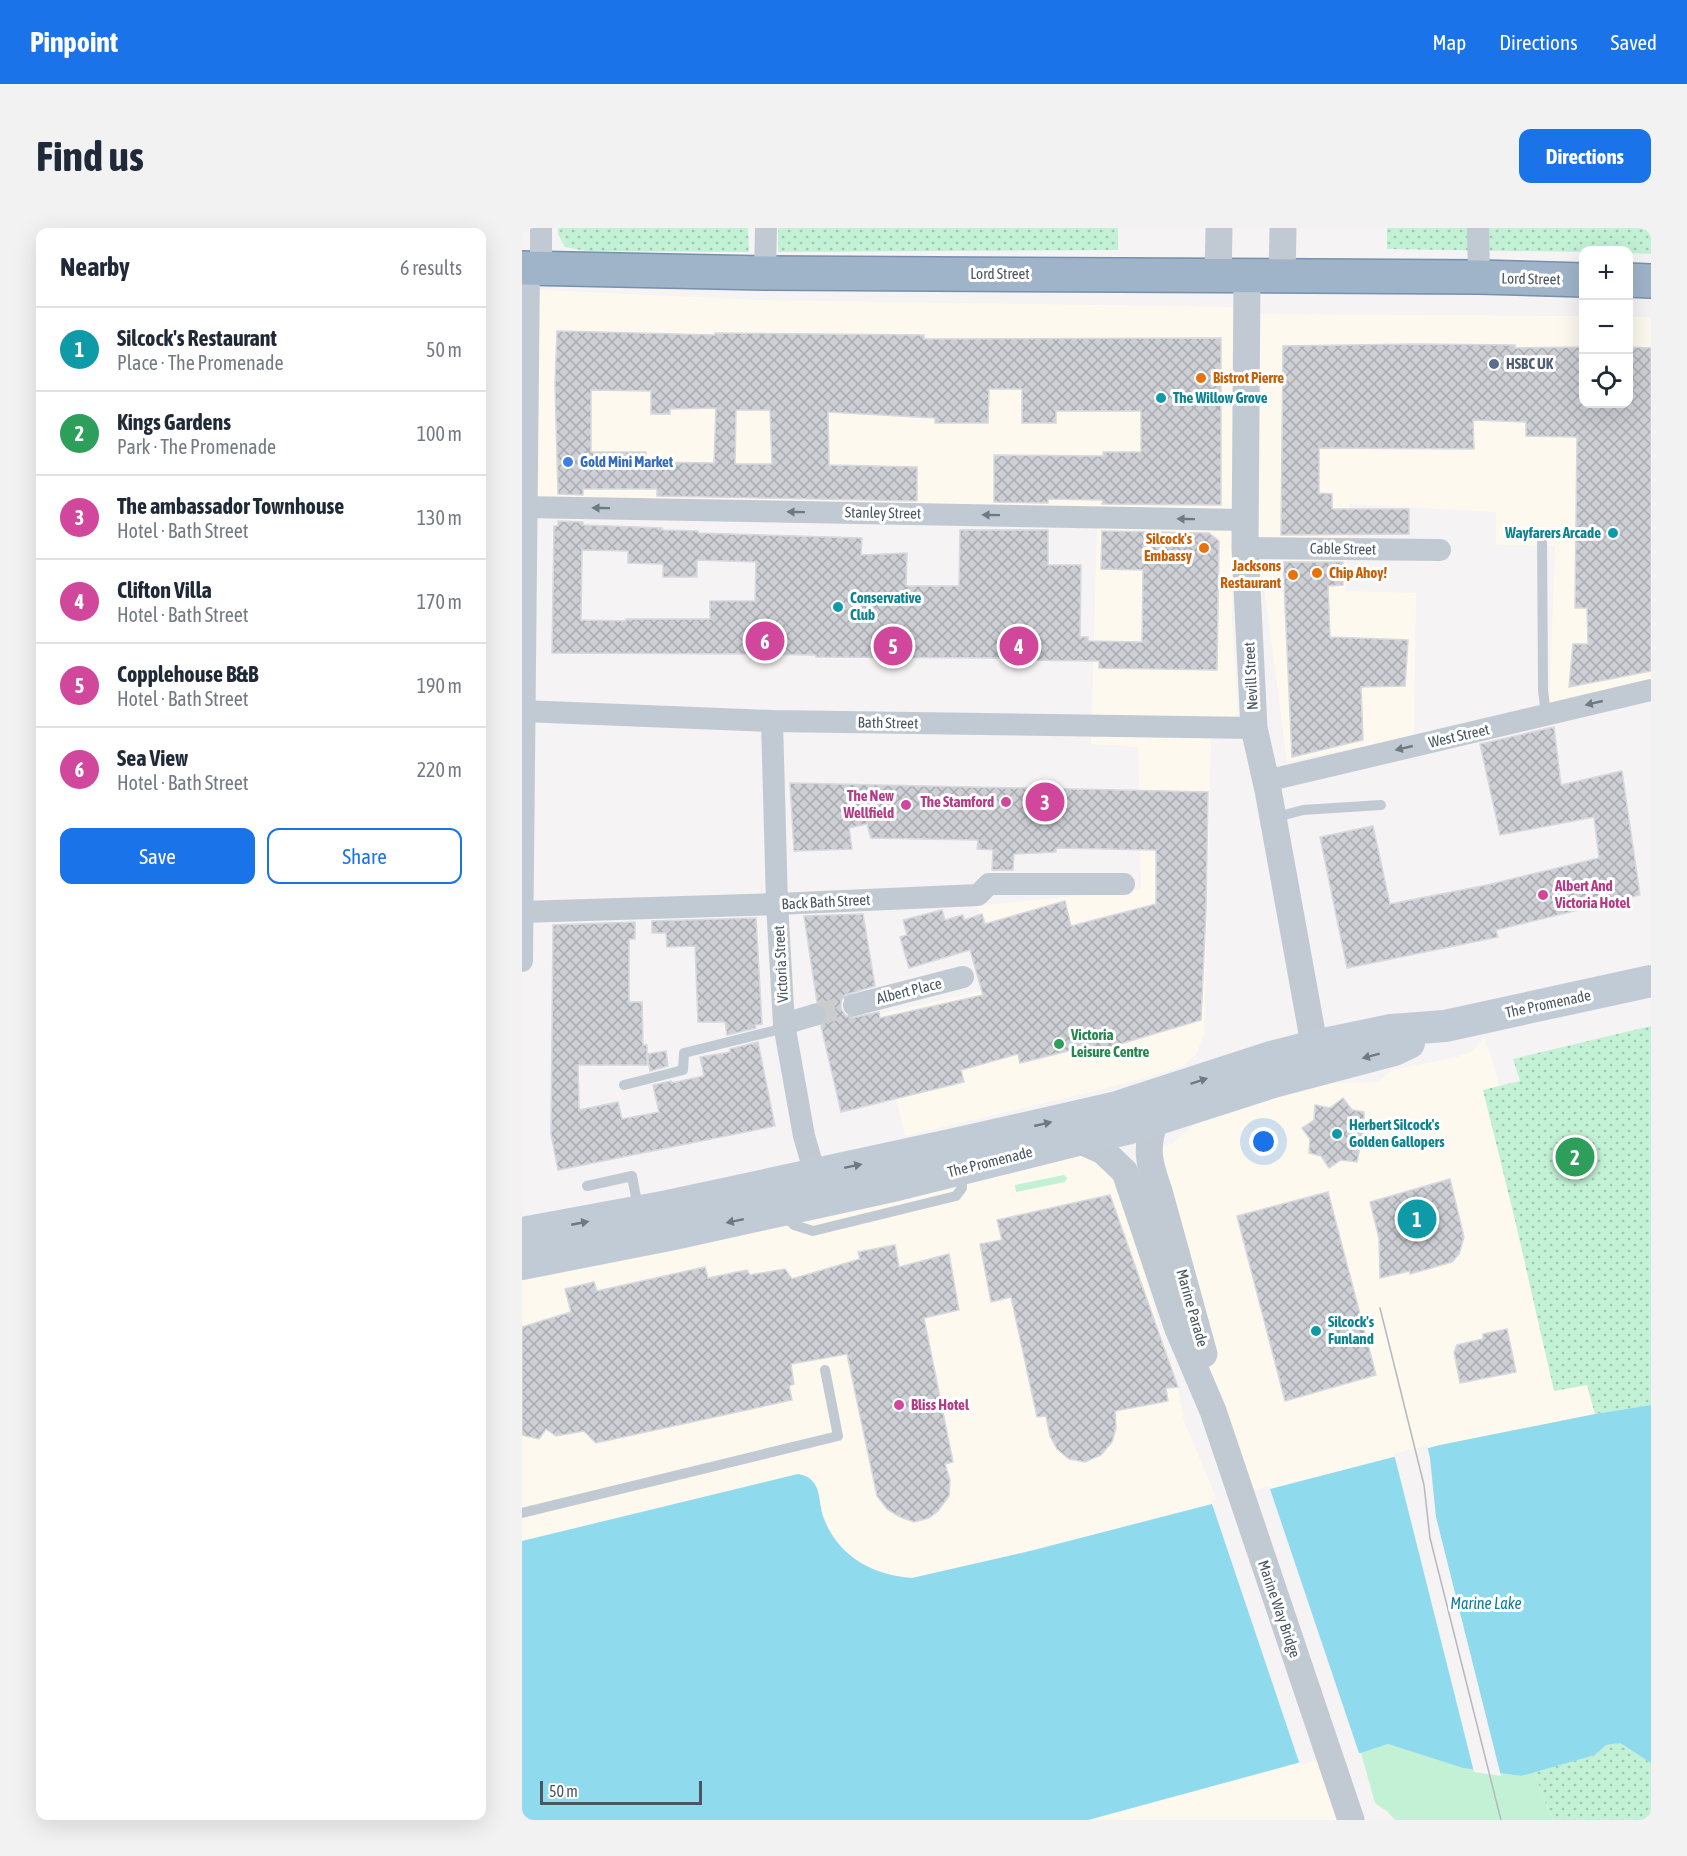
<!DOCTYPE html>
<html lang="en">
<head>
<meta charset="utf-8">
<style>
  :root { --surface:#fff; --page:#f2f2f3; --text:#1f2937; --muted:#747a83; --line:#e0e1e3; --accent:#1a73e8 }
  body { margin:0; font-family:"Asap Condensed",sans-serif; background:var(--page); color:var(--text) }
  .controls { position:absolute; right:18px; top:18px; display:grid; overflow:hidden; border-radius:12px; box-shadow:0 6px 24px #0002 }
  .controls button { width:54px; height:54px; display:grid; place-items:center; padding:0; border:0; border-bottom:2px solid var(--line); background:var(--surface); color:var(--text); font:30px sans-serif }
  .scale { position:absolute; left:18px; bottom:15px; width:162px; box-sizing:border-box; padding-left:6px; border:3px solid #4a5661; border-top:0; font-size:16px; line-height:21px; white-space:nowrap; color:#4a5661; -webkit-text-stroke:4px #fff; paint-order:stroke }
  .you { position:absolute; left:742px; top:914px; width:21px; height:21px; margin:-15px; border:4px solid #fff; border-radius:50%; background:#1a73e8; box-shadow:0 0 0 9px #1a73e833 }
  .badge { display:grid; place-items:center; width:39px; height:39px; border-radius:50%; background:var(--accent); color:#fff; font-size:20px; font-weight:700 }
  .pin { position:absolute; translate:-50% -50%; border:3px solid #fff; box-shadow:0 2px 6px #0006 }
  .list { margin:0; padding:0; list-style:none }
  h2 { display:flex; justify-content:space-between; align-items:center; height:78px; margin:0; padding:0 24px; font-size:26px }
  h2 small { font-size:20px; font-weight:400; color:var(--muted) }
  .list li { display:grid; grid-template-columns:39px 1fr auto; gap:18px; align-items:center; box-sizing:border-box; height:84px; padding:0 24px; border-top:2px solid var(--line) }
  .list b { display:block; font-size:22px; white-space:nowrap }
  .list p { margin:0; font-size:20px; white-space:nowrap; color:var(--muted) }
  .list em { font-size:20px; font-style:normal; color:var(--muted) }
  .actions { display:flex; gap:12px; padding:18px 24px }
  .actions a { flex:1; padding:14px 0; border:2px solid var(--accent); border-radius:12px; text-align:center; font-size:21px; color:var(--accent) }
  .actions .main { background:var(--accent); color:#fff }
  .icon { flex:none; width:33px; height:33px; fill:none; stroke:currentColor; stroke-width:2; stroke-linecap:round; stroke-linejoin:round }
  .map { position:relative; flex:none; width:1129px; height:1592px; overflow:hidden; border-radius:12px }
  header { display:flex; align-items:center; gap:36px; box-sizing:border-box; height:84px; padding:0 30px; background:var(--accent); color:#fff }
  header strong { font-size:28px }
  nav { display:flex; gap:33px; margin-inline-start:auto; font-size:21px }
  .intro { display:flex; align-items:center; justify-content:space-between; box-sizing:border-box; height:144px; padding:0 36px }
  h1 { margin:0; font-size:42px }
  .button { padding:15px 27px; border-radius:12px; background:var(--accent); color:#fff; font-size:21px; font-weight:700 }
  main { display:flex; gap:36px; padding:0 36px }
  aside { flex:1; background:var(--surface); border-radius:12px; box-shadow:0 6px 24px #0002 }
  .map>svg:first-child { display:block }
  .commercial { fill:#fdf9ef }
  .green { fill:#c3f1d5 }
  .park { fill:url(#park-dots) }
  .water { fill:#90daee }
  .pier { fill:#f5f3f3 }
  .building { fill:url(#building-cross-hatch); stroke:#d7d9de; stroke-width:1.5; fill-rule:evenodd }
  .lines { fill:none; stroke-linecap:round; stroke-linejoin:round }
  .minor-tunnel { stroke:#caccce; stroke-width:22; stroke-dasharray:22 11; stroke-linecap:butt }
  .trunk-casing { stroke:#7690ad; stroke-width:36 }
  .service { stroke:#c1cad2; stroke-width:10 }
  .minor { stroke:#c1cad2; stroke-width:22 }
  .tertiary { stroke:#c1cad2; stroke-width:27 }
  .secondary { stroke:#c1cbd6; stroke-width:32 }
  .trunk { stroke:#9fb4c9; stroke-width:33 }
  .tram { stroke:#b5b8bd; stroke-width:1.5 }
  .oneway { fill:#6e7983 }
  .oneway2 { fill:#6e7984 }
  .service-dot { fill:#5c6f8a; stroke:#fff; stroke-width:2 }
  .food-dot { fill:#e8710a; stroke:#fff; stroke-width:2 }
  .culture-dot { fill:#0f9aa8; stroke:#fff; stroke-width:2 }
  .shop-dot { fill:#3f7fe0; stroke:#fff; stroke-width:2 }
  .hotel-dot { fill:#d1479c; stroke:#fff; stroke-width:2 }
  .leisure-dot { fill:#2e9e5b; stroke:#fff; stroke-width:2 }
  .labels { text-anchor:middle; stroke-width:6; stroke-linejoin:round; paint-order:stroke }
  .street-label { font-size:15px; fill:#4a5661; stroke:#fff }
  .service-label { font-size:15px; font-weight:bold; fill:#4e5e75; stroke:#fff; text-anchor:start }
  .food-label { font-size:15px; font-weight:bold; fill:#c56008; stroke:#fff; text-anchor:start }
  .culture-label { font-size:15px; font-weight:bold; fill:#0d838f; stroke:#fff; text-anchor:start }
  .shop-label { font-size:15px; font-weight:bold; fill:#366cbe; stroke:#fff; text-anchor:start }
  .hotel-label { font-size:15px; font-weight:bold; fill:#b23c85; stroke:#fff; text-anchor:end }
  .leisure-label { font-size:15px; font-weight:bold; fill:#27864d; stroke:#fff; text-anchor:start }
  .water-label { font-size:16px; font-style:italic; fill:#0c7c9b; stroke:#fff }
</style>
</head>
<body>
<header>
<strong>Pinpoint</strong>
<nav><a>Map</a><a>Directions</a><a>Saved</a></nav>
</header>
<div class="intro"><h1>Find us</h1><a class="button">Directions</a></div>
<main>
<aside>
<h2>Nearby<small>6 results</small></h2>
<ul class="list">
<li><span class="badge" style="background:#0f9aa8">1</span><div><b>Silcock's Restaurant</b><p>Place · The Promenade</p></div><em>50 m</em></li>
<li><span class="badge" style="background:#2e9e5b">2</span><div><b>Kings Gardens</b><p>Park · The Promenade</p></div><em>100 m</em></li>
<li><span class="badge" style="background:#d1479c">3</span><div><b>The ambassador Townhouse</b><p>Hotel · Bath Street</p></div><em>130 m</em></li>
<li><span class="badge" style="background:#d1479c">4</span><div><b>Clifton Villa</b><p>Hotel · Bath Street</p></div><em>170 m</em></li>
<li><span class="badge" style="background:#d1479c">5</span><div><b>Copplehouse B&amp;B</b><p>Hotel · Bath Street</p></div><em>190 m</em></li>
<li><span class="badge" style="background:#d1479c">6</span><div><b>Sea View</b><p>Hotel · Bath Street</p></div><em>220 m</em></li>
</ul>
<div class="actions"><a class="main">Save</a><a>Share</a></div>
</aside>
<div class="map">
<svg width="1129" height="1592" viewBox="0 0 1129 1592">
  <defs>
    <pattern id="park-dots" width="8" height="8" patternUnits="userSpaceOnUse" patternTransform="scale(1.5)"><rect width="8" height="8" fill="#c3f1d5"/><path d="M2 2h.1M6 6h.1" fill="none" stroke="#a0c6b0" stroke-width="1.8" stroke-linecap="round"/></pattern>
    <pattern id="building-cross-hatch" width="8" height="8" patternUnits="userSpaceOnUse" patternTransform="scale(1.5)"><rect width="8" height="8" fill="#cdcfd5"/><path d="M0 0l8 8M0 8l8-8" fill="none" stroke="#a8abb0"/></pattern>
  </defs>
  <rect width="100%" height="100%" fill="#f5f3f3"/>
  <g class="commercial">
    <path d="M0,61l237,11 474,7 -1,316 6,92 -27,24 -7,295 -8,21 -13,11 -21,7 -62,17 -195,46 -29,-121 123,-28 -22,-81 164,-17 -3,-142 -47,-3 6,-219 -575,-11z"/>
    <path d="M737,86l324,2 1,88h44l1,-87h22v367l-102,23 6,-161 -59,-1v-33l-147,-8 -3,87 70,2 -2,143 -127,26 -30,-229z"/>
    <path d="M962,810l9,24 6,24 -16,5 33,133 38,167 33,-6 8,29 -155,31 -196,51 -31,-85 -57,-261 17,-7 36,-31 12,1 112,-30 45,-1 14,-12 65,-13 16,-6z"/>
    <path d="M567,926l30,25 44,161 14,42 7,39 34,81 -184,48 -122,28 -14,-1 -28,-8 -24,-17 -17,-22 -10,-26 -2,-14 -19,-16 -276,67v-264z"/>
    <path d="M805,1527l24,65h-263z"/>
  </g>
  <g class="green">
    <path d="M542,947l3,3 -2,4 -49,10 -1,-7z"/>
    <path d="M866,1516l75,24 58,8 13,-5 14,39 5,10h-158l-7,-8 -13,-9 -14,-50z"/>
  </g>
  <g class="park">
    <path d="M36,0h190l1,24 -162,-1 -22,-4 -7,-13z"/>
    <path d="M256,0h340v22l-340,2z"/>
    <path d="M865,0h264v26l-22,-1 -1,-3h-44l-1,2 -196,-3z"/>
    <path d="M1129,798v379l-56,9 -8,-29 -33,6 -38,-167 -33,-134 37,-9 -7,-22z"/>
    <path d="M1098,1515l31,20v57h-98l-5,-10 -14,-39 61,-16 11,-10z"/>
  </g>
  <path class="water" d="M1129,1177v358l-31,-20 -14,2 -11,10 -74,21 -58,-8 -75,-24 -27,9 -34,2 -239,65h-566v-279l276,-67c6,1 12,3 16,9 7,9 5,25 10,36 15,38 49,56 88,59l122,-28 406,-105 155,-31z"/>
  <g class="pier">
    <path d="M905,1217l3,13 6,59 65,259 -27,-4 -80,-318z"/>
    <path d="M747,1258l91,270 -33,2 -27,7 -89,-264z"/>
  </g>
  <g class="building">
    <path d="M35,103l158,4v-2l209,2v4l297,-1v167l-119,-1 1,-4 -55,-1v4l-54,-1v-47l109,1v-4h38v-41h-85v12h-34v-34h-33l-1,34h-53v-5l-107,-6 1,53 88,2v34l-260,-5v-7h-74v6l-25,-1 -3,-110zM69,162l60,1v23h19v-5l46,-1 -2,55 -68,-1v-10h-55zM214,182h34l2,54h-37z"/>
    <path d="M893,116l100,1v3l69,-1v57h45v-57l22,1v323l-82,16 4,-43h15l-1,-36h-12l2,-171 -51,-1v-14l-53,-2 1,29 -155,-1v45l13,1v15h77v25l-128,1 2,-189z"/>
    <path d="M36,293l25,1v3l79,3v2l36,1v2l164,5 -1,17 46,-2 -1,33h53l1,-56h88v35h33l-1,72h8v4l54,1 1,-72 -42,-1 1,-38 107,2 10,8 -2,129 -118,-2v-7l-94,-1v-2l-189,-1v-2l-65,-1 -199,-1 2,-127h4zM60,322l46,1v12l35,1v13h34v-17l59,2 -1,39h-45v18h-84v2l-45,-1z"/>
    <path d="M761,334h60v23l-15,1 2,51 78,3 -3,46 -44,1 2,53 -71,17z"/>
    <path d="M1032,499l7,58 61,-14 18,124 -144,35 2,7 -151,31 -27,-131 53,-11 17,78 97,-19 112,-27 -5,-41 -94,18 -20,-91z"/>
    <path d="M268,555l418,9 -2,118 -5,110 -108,32 -1,-7 -72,18 -2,-9 -57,16 3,12 -123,30 -20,-86 6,-7v-7l-3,-6 -7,-4 -13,-86 59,-2 12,72 -30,9 -4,6v7l4,7 6,3 28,-6 1,6 103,-23 -13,-45 -61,18 -9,-31 7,-2 -4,-15 39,-10 3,10 18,-5 1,5 18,-6 3,10 80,-23 6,25 85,-22v-54l-100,-2v4l-42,2 -1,16h-21l1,-20 -16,-1 1,-9 -107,-2 -4,-14 -18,4 3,21 -58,2z"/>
    <path d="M234,690l6,106 -7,1 1,3 -29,7 -2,-13h-27l-3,-76 -28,1 -1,-14h-14v-12z"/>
    <path d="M113,694v17h-6v63h13l1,43h4v20h-69l1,45 39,-8 4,17 37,-7 -6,-27 18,-4v2l33,-7 -4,-19 30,-5v-3l28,-7 17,84 -217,44 -7,-36 2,-209z"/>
    <path d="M144,823l2,15 -18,5 -3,-17z"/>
    <path d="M821,870l9,12 12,2v17l7,10 -11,8 -3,15 -16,-2 -12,8 -8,-12 -12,-3 1,-14 -8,-11 12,-8 1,-15 15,3z"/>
    <path d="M928,951l14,58 -5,17 -7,8 -42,12v-3l-30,7 -1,-40 -9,-36z"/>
    <path d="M806,964l48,183 -91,26 -48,-185z"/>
    <path d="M588,967l68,192 -12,1 2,13 -53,10 1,17 -4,14 -11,13 -16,7 -16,-3 -12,-10 -7,-13 -4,-20 -9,1 -26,-120 -20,5 -11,-58 22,-4 -5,-20z"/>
    <path d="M373,1017l4,22 50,-13 10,56 -35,8 29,144 -8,2 5,16 -1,16 -11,15 -9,7 -15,4 -14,-5 -13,-8 -10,-13 -30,-142 -56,10 3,20 -5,2 3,14 -196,43 -12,-12 -28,5 -10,-7 -7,10 -17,-4v-108l49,-15 -6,-23 29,-7 3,9 108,-24 3,11 39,-8 3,5 35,-6 7,10 68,-20 -2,-7z"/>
    <path d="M985,1101l9,43 -56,11 -6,-31 3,-7 26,-6v-5z"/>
  </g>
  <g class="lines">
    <path class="minor-tunnel" d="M292,787l40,-10"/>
    <defs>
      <g id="trunk">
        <path d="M0,40l243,5 714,4 105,3"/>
        <path d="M1106,52l23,1"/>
      </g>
    </defs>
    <use href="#trunk" class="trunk-casing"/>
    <g class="service">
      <path d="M1020,305l1,157 3,25"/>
      <path d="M751,590l30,-8 78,-5"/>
      <path d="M102,857l59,-15 1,-17 101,-25"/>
      <path d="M65,958l45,-10 6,32"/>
      <path d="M261,986l11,11 19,6 143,-35 6,-8 -1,-17"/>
      <path d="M0,1285l316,-77 -13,-66"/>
    </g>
    <g class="minor">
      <path d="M19,0v41"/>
      <path d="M956,0l1,49"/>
      <path d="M243,45l1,-45"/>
      <path d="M0,279l723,13"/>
      <path d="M723,320l195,2"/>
      <path d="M0,483l250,10 482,7"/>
      <path d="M250,493l5,183 7,120 20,112 7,24 13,28"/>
      <path d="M744,553l385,-91"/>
      <path d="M0,684l255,-8 201,-9 11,-11h135"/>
      <path d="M0,733l7,-693"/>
      <path d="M332,777l109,-28"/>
      <path d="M262,796l30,-9"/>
    </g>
    <g class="tertiary">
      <path d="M696,48l1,-48"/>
      <path d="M725,48l-2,272 9,180 14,62 50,276"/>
      <path d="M760,48l1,-48"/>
      <path d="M619,886l14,7c-10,28 -6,42 4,70l45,163"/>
      <path d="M556,912l25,11 22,21 53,157 35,82 138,409"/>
    </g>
    <g class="secondary">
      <path d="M0,1005l146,-27 287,-62 162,-37 154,-50 43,-11 77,-16 54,-4 206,-45"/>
      <path d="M0,1036l152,-30 223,-49 181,-45 49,-11 146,-47 121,-32 15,-7"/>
    </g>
    <use href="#trunk" class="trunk"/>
    <path class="tram" d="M858,1080l44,177 6,53 71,282"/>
  </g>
  <defs><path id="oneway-solid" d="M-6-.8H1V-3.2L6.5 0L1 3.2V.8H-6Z" transform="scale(1.5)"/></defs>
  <g class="oneway">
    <use href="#oneway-solid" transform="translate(79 280) rotate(-179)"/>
    <use href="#oneway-solid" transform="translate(274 284) rotate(-179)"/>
    <use href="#oneway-solid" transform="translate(469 287) rotate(-179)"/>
    <use href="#oneway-solid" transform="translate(664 291) rotate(-179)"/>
    <use href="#oneway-solid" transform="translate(1072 475) rotate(167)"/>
    <use href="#oneway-solid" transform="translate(882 520) rotate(167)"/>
  </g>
  <g class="oneway2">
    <use href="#oneway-solid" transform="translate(849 828) rotate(165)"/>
    <use href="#oneway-solid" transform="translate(677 853) rotate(-18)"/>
    <use href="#oneway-solid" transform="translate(521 896) rotate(-13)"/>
    <use href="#oneway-solid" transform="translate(331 938) rotate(-12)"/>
    <use href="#oneway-solid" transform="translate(213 993) rotate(168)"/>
    <use href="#oneway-solid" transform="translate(58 995) rotate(-11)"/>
  </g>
  <circle class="service-dot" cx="972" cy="136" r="6"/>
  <g class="food-dot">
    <circle cx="679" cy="150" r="6"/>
    <circle cx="682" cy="320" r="6"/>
    <circle cx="795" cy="345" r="6"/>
    <circle cx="771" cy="347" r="6"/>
  </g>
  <g class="culture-dot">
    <circle cx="639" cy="170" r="6"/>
    <circle cx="1091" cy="305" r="6"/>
    <circle cx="316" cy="379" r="6"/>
    <circle cx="815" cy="906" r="6"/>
    <circle cx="794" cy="1103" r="6"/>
  </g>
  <circle class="shop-dot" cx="46" cy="234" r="6"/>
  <g class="hotel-dot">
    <circle cx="484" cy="574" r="6"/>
    <circle cx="384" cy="577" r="6"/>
    <circle cx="1021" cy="667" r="6"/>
    <circle cx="377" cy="1177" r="6"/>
  </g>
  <circle class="leisure-dot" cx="537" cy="816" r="6"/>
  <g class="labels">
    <g class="street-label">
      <text x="478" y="51">Lord Street</text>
      <text transform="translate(1009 51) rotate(1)" y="5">Lord Street</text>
      <text transform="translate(361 285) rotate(1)" y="5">Stanley Street</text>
      <text transform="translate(821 321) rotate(1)" y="5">Cable Street</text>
      <text transform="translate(729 448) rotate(-93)" y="5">Nevill Street</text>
      <text transform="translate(366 495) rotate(1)" y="5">Bath Street</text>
      <text transform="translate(937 508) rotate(-13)" y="5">West Street</text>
      <text transform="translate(304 674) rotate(-3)" y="5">Back Bath Street</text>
      <text transform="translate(259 736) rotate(-93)" y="5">Victoria Street</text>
      <text transform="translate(387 763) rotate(-14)" y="5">Albert Place</text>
      <text transform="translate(1026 776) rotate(-12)" y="5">The Promenade</text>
      <text transform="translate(468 934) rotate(-14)" y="5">The Promenade</text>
      <text transform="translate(670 1080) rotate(74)" y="5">Marine Parade</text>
      <text transform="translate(757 1381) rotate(71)" y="5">Marine Way Bridge</text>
    </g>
    <g class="service-label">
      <text x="984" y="141">HSBC UK</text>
    </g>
    <g class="food-label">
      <text x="691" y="155">Bistrot Pierre</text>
      <text x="670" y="316" text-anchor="end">Silcock's<tspan x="670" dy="17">Embassy</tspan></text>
      <text x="759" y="343" text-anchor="end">Jacksons<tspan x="759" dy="17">Restaurant</tspan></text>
      <text x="807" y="350">Chip Ahoy!</text>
    </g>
    <g class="culture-label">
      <text x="651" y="175">The Willow Grove</text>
      <text x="1079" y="310" text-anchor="end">Wayfarers Arcade</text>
      <text x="328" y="375">Conservative<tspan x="328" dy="17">Club</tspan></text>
      <text x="827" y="902">Herbert Silcock's<tspan x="827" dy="17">Golden Gallopers</tspan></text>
      <text x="806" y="1099">Silcock's<tspan x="806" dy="17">Funland</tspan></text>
    </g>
    <g class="shop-label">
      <text x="58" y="239">Gold Mini Market</text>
    </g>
    <g class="hotel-label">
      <text x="372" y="573">The New<tspan x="372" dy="17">Wellfield</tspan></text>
      <text x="472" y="579">The Stamford</text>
      <text x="1033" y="663" text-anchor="start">Albert And<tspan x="1033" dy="17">Victoria Hotel</tspan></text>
      <text x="389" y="1182" text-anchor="start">Bliss Hotel</text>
    </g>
    <g class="leisure-label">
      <text x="549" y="812">Victoria<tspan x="549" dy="17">Leisure Centre</tspan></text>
    </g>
    <g class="water-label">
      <text x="964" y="1381">Marine Lake</text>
    </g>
  </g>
</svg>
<div class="controls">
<button>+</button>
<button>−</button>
<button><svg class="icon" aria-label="locate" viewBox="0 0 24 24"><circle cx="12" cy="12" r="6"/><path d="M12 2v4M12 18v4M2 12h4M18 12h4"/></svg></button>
</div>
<div class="scale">50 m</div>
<div class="you"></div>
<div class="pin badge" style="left:895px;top:991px;background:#0f9aa8">1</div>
<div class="pin badge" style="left:1053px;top:929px;background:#2e9e5b">2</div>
<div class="pin badge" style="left:523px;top:574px;background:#d1479c">3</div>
<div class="pin badge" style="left:497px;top:418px;background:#d1479c">4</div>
<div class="pin badge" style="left:371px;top:418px;background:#d1479c">5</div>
<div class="pin badge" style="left:243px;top:413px;background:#d1479c">6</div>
</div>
</main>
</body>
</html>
